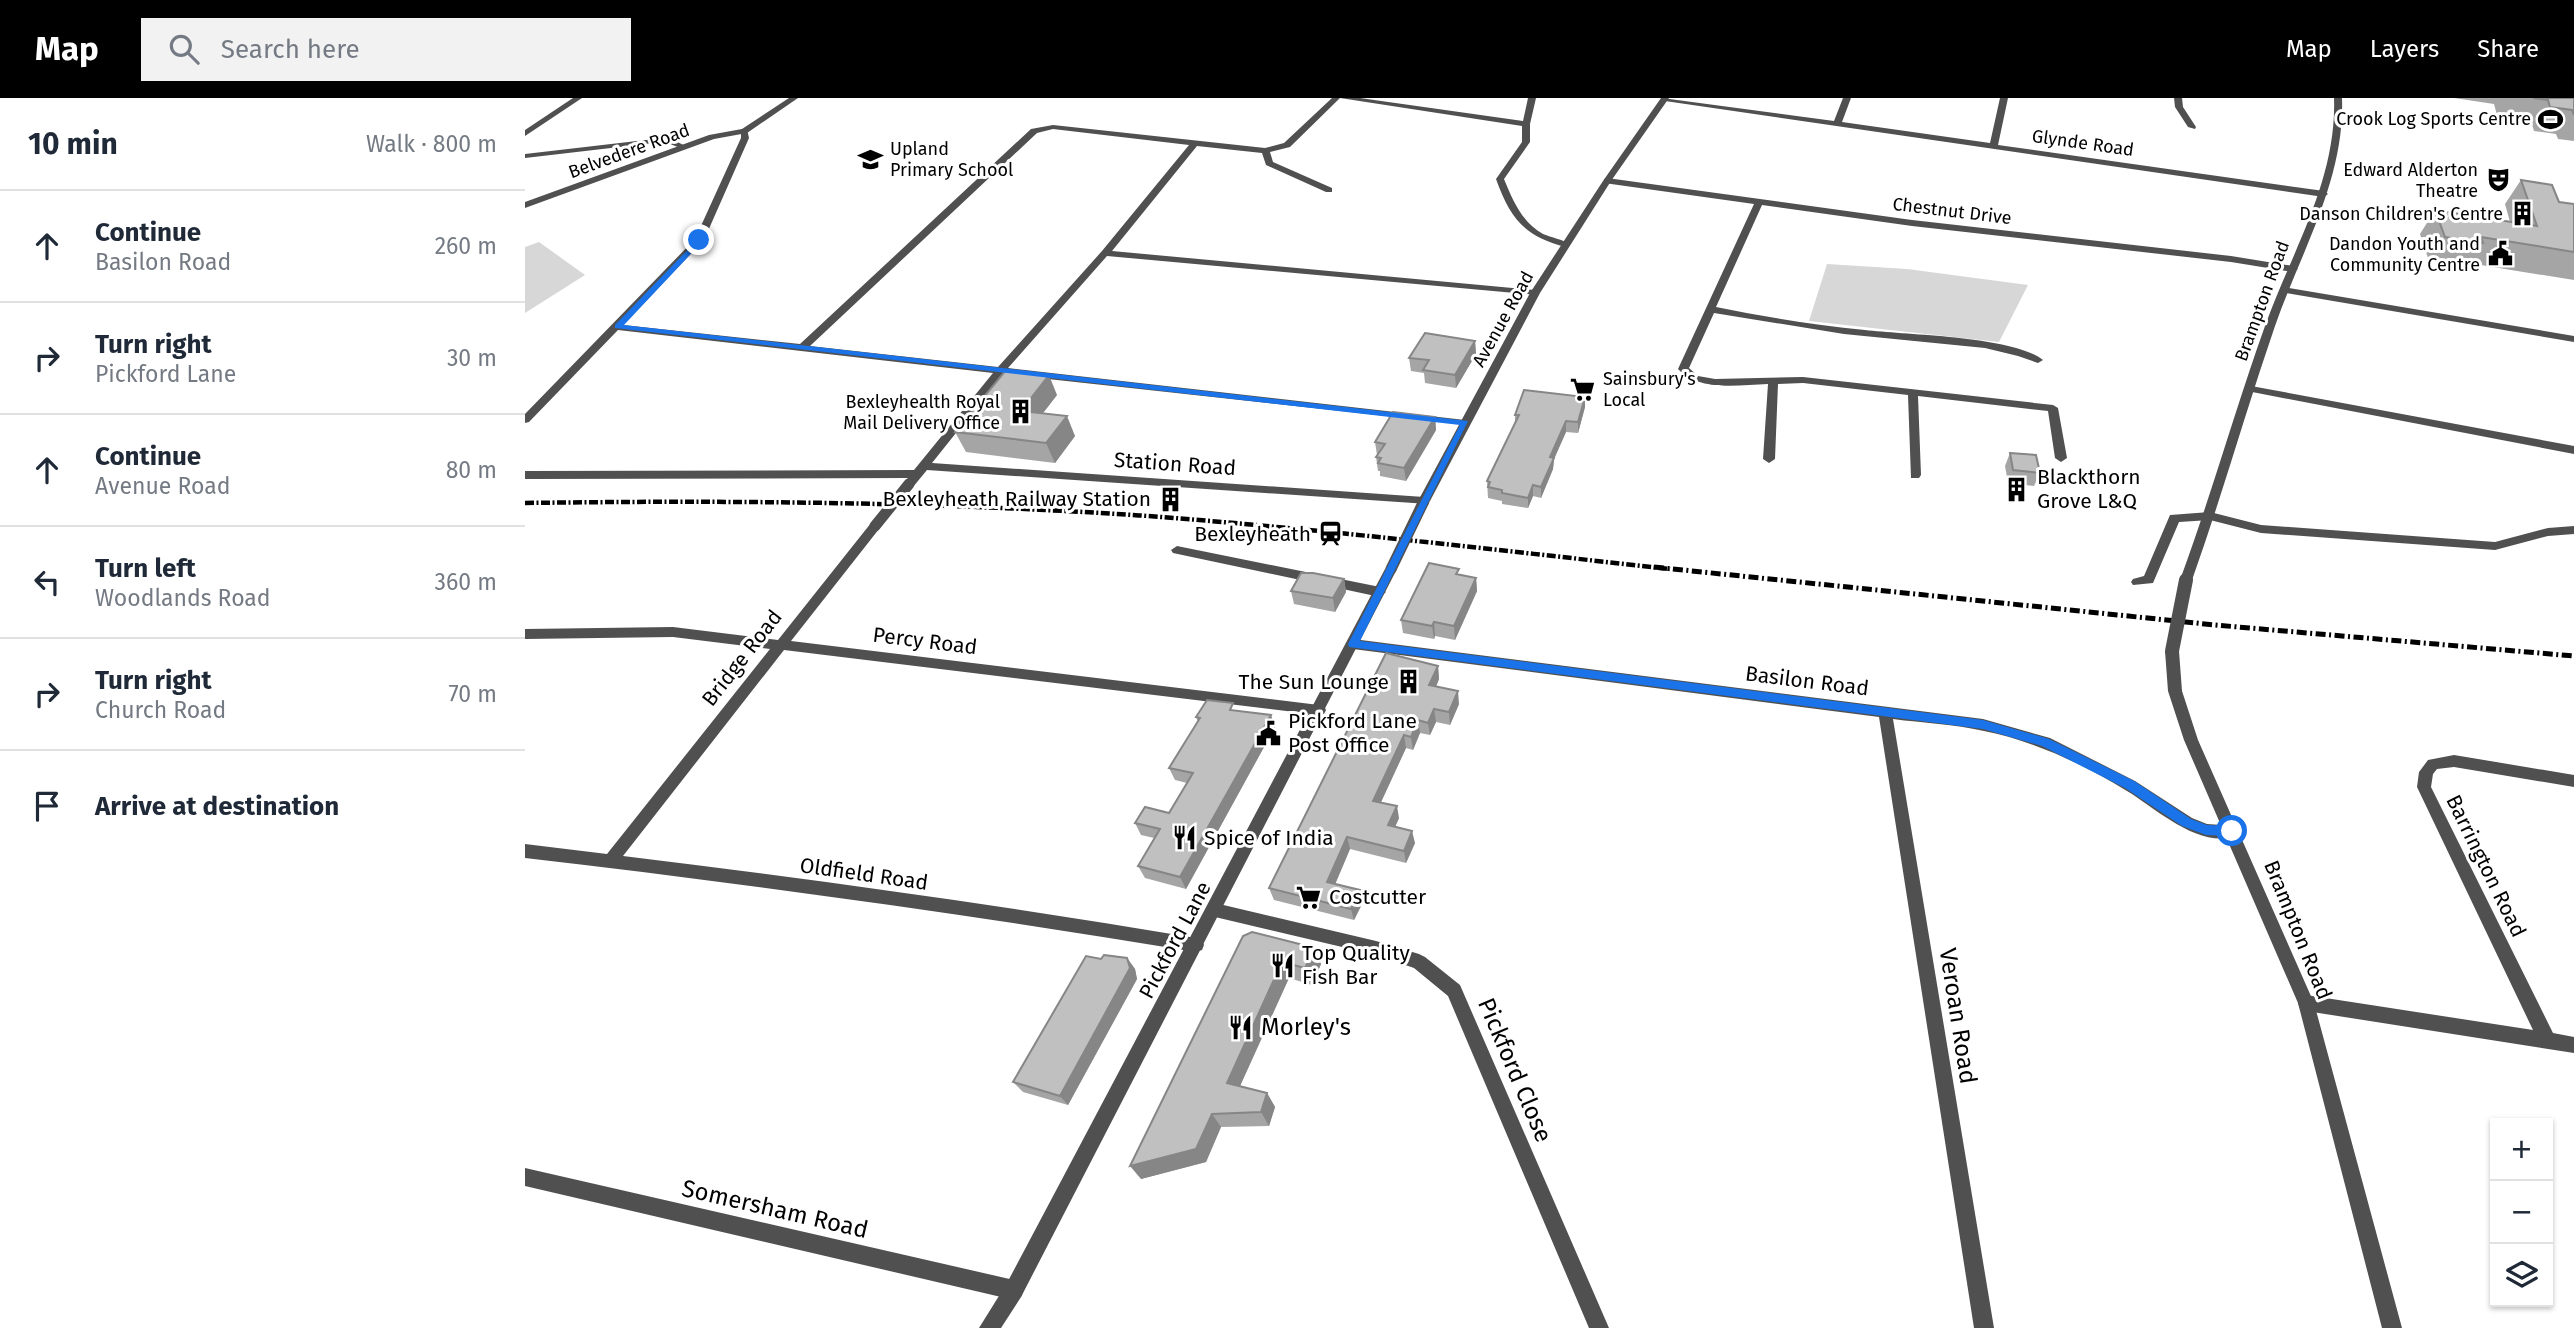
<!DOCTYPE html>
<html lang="en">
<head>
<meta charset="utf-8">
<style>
  :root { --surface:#fff; --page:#f2f2f3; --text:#1f2937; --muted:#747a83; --line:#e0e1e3; --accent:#000 }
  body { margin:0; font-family:"Fira Sans",sans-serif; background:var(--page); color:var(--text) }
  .controls { position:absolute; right:21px; bottom:21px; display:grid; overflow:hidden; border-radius:0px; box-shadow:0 2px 5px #0004 }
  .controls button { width:63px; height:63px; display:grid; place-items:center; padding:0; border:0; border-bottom:2px solid var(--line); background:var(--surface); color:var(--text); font:35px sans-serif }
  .stop { position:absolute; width:21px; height:21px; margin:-16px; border:5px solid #1a73e8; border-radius:50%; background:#fff }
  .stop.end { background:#1a73e8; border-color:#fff; box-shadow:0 2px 7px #0008 }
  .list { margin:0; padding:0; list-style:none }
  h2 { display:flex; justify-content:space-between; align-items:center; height:91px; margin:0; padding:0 28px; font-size:30px }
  h2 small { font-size:23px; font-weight:400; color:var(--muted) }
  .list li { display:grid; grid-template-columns:46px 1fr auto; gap:21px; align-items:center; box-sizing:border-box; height:112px; padding:0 28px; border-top:2px solid var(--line) }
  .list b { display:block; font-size:26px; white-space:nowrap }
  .list p { margin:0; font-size:23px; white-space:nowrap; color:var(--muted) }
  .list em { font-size:23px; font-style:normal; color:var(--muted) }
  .icon { flex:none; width:38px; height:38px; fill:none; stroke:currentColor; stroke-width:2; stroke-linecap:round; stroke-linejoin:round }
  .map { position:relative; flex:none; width:2049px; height:1230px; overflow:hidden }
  header { display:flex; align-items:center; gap:42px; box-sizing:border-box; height:98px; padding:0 35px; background:var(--accent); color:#fff }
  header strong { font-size:33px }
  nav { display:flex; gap:38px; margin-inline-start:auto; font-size:24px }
  .search { width:490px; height:63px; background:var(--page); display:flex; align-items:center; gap:18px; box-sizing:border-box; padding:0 24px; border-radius:0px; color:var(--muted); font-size:26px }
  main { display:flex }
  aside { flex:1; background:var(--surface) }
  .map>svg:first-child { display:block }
  .green { fill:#d7d7d7 }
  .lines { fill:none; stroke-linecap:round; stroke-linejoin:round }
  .minor { fill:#505050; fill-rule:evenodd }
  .tertiary { fill:#505050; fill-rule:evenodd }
  .rail-far1 { stroke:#000; stroke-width:4.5; stroke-dasharray:9 2.5 2 2.5; stroke-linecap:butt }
  .rail { stroke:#000; stroke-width:5; stroke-dasharray:10 3.5 2 3.5; stroke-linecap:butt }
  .minor-bridge { stroke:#505050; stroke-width:11 }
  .tertiary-bridge-far1 { stroke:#505050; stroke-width:11 }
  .tertiary-bridge { stroke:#505050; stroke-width:14 }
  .wall { fill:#a5a5a5 }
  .shaded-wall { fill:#868686 }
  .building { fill:#c0c0c0; stroke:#868686; stroke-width:2 }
  .route { fill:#1a73e8 }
  .labels { text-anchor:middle; stroke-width:6; stroke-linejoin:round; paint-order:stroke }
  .far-poi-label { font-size:18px; fill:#000; stroke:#fff; text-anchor:end }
  .far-street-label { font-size:18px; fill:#000; stroke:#fff }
  .street-label { font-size:21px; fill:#000; stroke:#fff }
  .poi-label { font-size:21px; fill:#000; stroke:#fff; text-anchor:start }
  .near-street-label { font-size:24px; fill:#000; stroke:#fff }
  .near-poi-label { font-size:24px; fill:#000; stroke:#fff; text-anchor:start }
</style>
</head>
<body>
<header>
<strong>Map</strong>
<div class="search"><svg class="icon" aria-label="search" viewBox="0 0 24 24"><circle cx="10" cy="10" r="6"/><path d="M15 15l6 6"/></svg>Search here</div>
<nav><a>Map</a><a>Layers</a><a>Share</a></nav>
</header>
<main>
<aside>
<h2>10 min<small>Walk · 800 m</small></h2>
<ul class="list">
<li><svg class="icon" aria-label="ahead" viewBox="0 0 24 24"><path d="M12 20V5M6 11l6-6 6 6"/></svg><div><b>Continue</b><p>Basilon Road</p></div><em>260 m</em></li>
<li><svg class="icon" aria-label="right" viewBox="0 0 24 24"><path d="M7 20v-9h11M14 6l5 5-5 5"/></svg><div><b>Turn right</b><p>Pickford Lane</p></div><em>30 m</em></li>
<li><svg class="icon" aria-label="ahead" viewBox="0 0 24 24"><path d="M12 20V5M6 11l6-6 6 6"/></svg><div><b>Continue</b><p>Avenue Road</p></div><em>80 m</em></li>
<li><svg class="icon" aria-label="left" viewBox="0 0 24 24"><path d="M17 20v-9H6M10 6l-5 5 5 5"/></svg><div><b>Turn left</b><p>Woodlands Road</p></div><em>360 m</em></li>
<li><svg class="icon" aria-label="right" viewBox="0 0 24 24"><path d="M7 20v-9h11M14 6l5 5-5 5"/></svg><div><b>Turn right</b><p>Church Road</p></div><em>70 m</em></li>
<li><svg class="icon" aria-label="arrive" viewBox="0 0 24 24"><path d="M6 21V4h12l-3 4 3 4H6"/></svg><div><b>Arrive at destination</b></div></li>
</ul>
</aside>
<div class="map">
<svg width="2049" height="1230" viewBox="0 0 2049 1230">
  <rect width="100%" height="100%" fill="#fff"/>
  <g class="green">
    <path d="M14,144l46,33 -60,38v-66z"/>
    <path d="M1302,166l80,5 121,16 -29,57 -190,-21z"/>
  </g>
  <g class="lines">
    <g class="minor">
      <path d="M48,0h9l-57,38v-6z"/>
      <path d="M807,0h8l-50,49 -20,5 3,10 59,26v4h-6l-60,-27 -4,-12 -65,-7 -85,105 423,39 3,1v4l-431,-39 -99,112 457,52 4,1v4l-466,-51 -71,89 492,34 4,1v6l-501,-34 -14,17 -4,1 -6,-4 5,-6 -383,1v-8l389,-1 79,-97 -375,-43 -89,92 -4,1v-9l170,-175 46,-101v-9h6l2,9 -45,102 -81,85 177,19 231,-215 22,-4 212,23 19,-5zM528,31l136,16 -87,106 -104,116 -188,-21 227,-213z"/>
      <path d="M815,0h20l163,23 5,-23h8l-6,26v18l-26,37c9,22 18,43 39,55 9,4 19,5 27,10l-5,3c-41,-11 -55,-29 -69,-68l26,-37v-16z"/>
      <path d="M1137,0l172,23 9,-23h8l-9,24 148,21 10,-45h8l-10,47 326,46 4,3 -4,3 -659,-96z"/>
      <path d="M1649,0h8l1,9 13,20 -1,2 -7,-2 -13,-20z"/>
      <path d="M129,41l20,1 13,7 -4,2 -13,-5 -16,-1 -129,15v-4z"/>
      <path d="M1082,80l305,42 319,36 62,10 5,3 -5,3 -62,-10 -319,-36 -150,-21 -46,102c49,10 99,18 149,23 41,5 148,6 178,30l-5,3 -20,-7 -33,-8 -141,-14 -130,-21 -25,55 9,8 17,3 88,-2 250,28 5,3 9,50 -6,4 -6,-4 -7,-47 -130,-15 3,79 -2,3h-8l-3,-83 -105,-12 -25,1 -3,75 -6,4 -6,-4 5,-75c-30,1 -68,8 -90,-15l76,-165 -150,-21v-4z"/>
      <path d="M1758,189l291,49v6l-294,-50v-4z"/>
      <path d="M1726,288l323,60v8l-327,-63 -1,-2z"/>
      <path d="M1685,414l51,13 234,17 53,-14 26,-2v8l-26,2 -53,14 -234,-17 -51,-13 -31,2 -26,61 -20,2 -2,-3 2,-3 11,-3 26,-61z"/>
      <path d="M350,424l4,1 2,3 -2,3 -88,112 528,64 5,1 2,4 -2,4 -5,1 -535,-65 -161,206c192,23 383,50 573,82l6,2 2,5 -2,5 -6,2c-223,-37 -447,-68 -671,-94v-14l82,10 163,-205 -97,-12 -148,2v-10l148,-2 105,13 93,-117z"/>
      <path d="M652,448l203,41 6,5 -6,5 -207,-44 -2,-3z"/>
      <path d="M828,541l630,80 67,19 85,43 57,37 15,6 30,2 3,5 -3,5c-39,13 -80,-27 -110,-45 -44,-27 -93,-50 -143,-60 -30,-7 -61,-8 -91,-12l101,609h-20l-95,-611 -526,-68 -7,-5z"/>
      <path d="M1929,657l120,20v12l-120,-20 -17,2 -4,5 -2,13 122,246 21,4v16l-268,-42 -6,-2 -2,-6 2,-6 6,-2 227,35 -116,-243 2,-15 9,-12z"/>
      <path d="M690,805l161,38 43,13 6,3 35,28 149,343h-20l-141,-332 -34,-28 -38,-13 -161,-38 -6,-2 -2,-5 2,-5z"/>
      <path d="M0,1070l489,112 7,3 3,7 -3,7 -7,3 -489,-114z"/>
    </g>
    <g class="tertiary">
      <path d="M264,0h9l-51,35 -33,6 -189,69v-6l184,-67 33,-6z"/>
      <path d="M1136,0h8l-58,83 -71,112 -110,208 -6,4 -4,-1 -2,-3 112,-208 73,-112z"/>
      <path d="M1809,0h8c3,82 -41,153 -67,228 -29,84 -53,170 -83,254l-6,4 -4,-1 -2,-3c31,-84 55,-170 85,-254 27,-75 72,-146 69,-228z"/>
      <path d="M866,467l6,4 -376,728 -20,31h-22l28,-45 71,-134 307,-580z"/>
      <path d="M1647,548l7,5 3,40 16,49 116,263 88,325h-20l-84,-325 -114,-263 -16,-49 -3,-40z"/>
    </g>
    <path class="rail-far1" d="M0,405c208,-3 416,-1 623,13 174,13 348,34 522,53"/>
    <path class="rail" d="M1129,469l561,58 359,31"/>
    <path class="minor-bridge" d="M350,428l34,-42"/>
    <path class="tertiary-bridge-far1" d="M866,471l33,-68"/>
    <path class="tertiary-bridge" d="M1647,553l14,-71"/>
  </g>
  <g class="wall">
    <path d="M1929,0h120v43l-16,-2 -2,-5 -22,-3 -2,-7 -34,-5 -4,-15z"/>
    <path d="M1996,82l38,22 15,2v76l-63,-10 -42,-7 -3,4 -37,-6 -9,-27 15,-24 75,12 -5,-18z"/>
    <path d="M950,243l1,13 -20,34 -31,-5 -1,-10 -13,-2 -2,-13z"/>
    <path d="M532,297l-14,18 32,23 -20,27 -89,-11 -11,-20z"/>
    <path d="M1060,309l-7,26 -12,-1 -12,27 -1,10 -12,29 -8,-2 -5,12 -26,-4v-3l-14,-3 -1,-17 28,-58v-8z"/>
    <path d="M910,319l1,13 -30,51 -26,-5v-5h-2l-2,-14 1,-2 -2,-13z"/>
    <path d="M1485,355l30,20 -6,13 -26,-3 -3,-17z"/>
    <path d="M935,477l16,3 1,13 -22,49 -20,-4 -1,3 -31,-6 -2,-13z"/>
    <path d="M819,481l2,13 -11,20 -41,-8 -3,-13z"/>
    <path d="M913,568l1,13 -3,8 23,17 -9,21 -14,-3 -6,13 -10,-2 -7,17 -7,-2 -25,54 18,16 -4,8 20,17 -9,20 -56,-14 -15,35 25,6 3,12 -9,18 -80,-20 -5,-12z"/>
    <path d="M711,613l39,16 -89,162 -41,-11 -7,-12 16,-28 -13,-3 -6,-12 34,-10 18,-30 -12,-3 -6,-12 29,-46 -2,-5z"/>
    <path d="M718,838l78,28 -9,21 -23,-7 -49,108 27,7 8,14 -6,19 -48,1 -15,35 -65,17z"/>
    <path d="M602,860l8,11 2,10 -69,126 -45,-13 -10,-10 88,-123z"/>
  </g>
  <g class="shaded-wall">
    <path d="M950,243l1,13 -20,34 -1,-13z"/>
    <path d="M524,277l8,20 -28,36 -8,-20z"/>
    <path d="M1060,299v10l-7,26v-11z"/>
    <path d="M542,318l8,20 -20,27 -9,-20z"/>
    <path d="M910,319l1,13 -30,51 -2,-13z"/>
    <path d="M1041,323v11l-12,27 -1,10 -12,29v-11l9,-30z"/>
    <path d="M1008,387v11l-5,12v-10z"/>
    <path d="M951,480l1,13 -22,49 -1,-14z"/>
    <path d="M819,481l2,13 -11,20 -2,-14z"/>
    <path d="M909,524l1,14 -1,3 -2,-13z"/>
    <path d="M913,568l1,13 -8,19 -2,-13z"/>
    <path d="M933,593l1,13 -9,21 -1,-13z"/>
    <path d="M909,611l2,13 -6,13 -2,-12z"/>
    <path d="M746,617l4,12 -89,162 -6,-12z"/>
    <path d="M893,622l2,13 -7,17 -2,-13z"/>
    <path d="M879,637l2,13 -30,65 -3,-12z"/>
    <path d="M872,708l2,12 -8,19 -3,-12z"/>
    <path d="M887,733l3,12 -9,20 -2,-12z"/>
    <path d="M822,739l3,12 -19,45 -4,-12z"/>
    <path d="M835,792l3,12 -9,18 -3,-11z"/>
    <path d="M790,850l6,16 -9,21 -7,-17z"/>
    <path d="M602,860l8,11 2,10 -69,126 -8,-9z"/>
    <path d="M757,864l7,16 -54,119 -8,-14z"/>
    <path d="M742,995l8,14 -6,19 -8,-14z"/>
    <path d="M687,1016l9,13 -15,35 -65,17 -11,-13z"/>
  </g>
  <g class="building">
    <path d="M2008,0h41v17l-2,-5 -22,-3 -2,-7z"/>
    <path d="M1996,82l31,5 7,17 15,2v48l-93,-15 2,6 -38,-6 -10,-27 102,16z"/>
    <path d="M900,235l50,8 -20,34 -32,-5 6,-10 -20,-2z"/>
    <path d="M481,272l43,5 -28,36 46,5 -21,27 -91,-11z"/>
    <path d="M999,292l61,7 -7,25 -12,-1 -16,36 4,1 -13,29 -8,-2 -5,13 -26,-5v-3l-14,-3 2,-5 -3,-1 32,-66h-4z"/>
    <path d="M868,314l42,5 -31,51 -26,-5 3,-5 -5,-1 9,-13 -10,-2z"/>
    <path d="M1485,355l26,2 4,18 -27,-3z"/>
    <path d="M904,465l30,6 -3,5 20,4 -22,48 -20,-4 -2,4 -31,-6z"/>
    <path d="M776,475h12l31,6 -11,19 -42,-7z"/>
    <path d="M861,555l52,13 -9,19 29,6 -9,21 -15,-3 -6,14 -10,-3 -7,17 -7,-2 -31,66 24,5 -9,19 24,6 -8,20 -57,-14 -20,45 33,8 -9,19 -82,-21z"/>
    <path d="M682,602l26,3 -3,7 41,5 -91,162 -42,-11 22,-37 -25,-6 10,-16 24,6 24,-40 -24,-5 31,-50 -4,-1z"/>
    <path d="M727,834l63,16 -10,20 -23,-6 -55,121 40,10 -6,19 -49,2 -16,35 -66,17 113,-230z"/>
    <path d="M579,857l23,3 3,10 -70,128 -47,-14 73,-126 15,3z"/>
  </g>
  <path class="route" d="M174,140l3,4 -78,83 844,96 -108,220 623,79 66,19 85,42 57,38 16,6 25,1 7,5 -7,5 -26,-1 -24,-9 -57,-38 -83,-42 -59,-17 -634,-82 -1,-3 112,-219 -845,-97v-3z"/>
  <defs>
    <symbol id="stadium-bare" viewBox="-9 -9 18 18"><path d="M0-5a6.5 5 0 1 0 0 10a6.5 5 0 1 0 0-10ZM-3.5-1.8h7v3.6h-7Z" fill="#000" stroke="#fff" stroke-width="2.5" paint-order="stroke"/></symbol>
    <symbol id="school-bare" viewBox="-9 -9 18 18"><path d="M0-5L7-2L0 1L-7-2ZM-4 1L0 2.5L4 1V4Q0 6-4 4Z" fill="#000" stroke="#fff" stroke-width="2.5" paint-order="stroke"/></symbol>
    <symbol id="theatre-bare" viewBox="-9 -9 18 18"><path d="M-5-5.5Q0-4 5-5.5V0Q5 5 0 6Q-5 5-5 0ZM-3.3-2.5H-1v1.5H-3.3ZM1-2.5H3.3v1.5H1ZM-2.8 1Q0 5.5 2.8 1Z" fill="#000" stroke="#fff" stroke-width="2.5" paint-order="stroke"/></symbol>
    <symbol id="building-bare" viewBox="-9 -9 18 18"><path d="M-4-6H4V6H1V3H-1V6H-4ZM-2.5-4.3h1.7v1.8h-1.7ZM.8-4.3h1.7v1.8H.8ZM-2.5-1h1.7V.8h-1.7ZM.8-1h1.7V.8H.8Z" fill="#000" stroke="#fff" stroke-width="2.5" paint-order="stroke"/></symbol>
    <symbol id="civic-bare" viewBox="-9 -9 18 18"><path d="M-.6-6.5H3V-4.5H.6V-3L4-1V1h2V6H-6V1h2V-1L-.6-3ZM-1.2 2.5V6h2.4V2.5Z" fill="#000" stroke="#fff" stroke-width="2.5" paint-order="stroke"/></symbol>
    <symbol id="supermarket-bare" viewBox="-9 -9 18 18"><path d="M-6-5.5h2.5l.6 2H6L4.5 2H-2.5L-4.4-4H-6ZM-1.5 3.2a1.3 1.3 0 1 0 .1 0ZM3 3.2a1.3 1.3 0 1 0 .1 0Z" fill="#000" stroke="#fff" stroke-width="2.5" paint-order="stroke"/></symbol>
    <symbol id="station-bare" viewBox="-9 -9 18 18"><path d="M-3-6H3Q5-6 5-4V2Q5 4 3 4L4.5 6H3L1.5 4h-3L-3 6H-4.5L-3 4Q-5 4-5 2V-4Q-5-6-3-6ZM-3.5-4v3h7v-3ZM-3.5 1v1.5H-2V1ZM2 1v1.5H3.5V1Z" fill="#000" stroke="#fff" stroke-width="2.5" paint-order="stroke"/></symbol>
    <symbol id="restaurant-bare" viewBox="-9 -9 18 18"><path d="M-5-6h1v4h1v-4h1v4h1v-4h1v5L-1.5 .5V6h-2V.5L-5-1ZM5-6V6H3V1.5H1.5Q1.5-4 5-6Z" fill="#000" stroke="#fff" stroke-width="2.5" paint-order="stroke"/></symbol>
  </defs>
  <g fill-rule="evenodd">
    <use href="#stadium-bare" x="2008" y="4" width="35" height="35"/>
    <use href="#school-bare" x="328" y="44" width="35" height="35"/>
    <use href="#theatre-bare" x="1956" y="64" width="35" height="35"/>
    <use href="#building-bare" x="1980" y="98" width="35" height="35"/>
    <use href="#civic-bare" x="1958" y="138" width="35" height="35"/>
    <use href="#supermarket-bare" x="1040" y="274" width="35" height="35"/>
    <use href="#building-bare" x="478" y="296" width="35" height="35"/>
    <use href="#building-bare" x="1474" y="374" width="35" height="35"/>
    <use href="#building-bare" x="628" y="384" width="35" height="35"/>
    <use href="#station-bare" x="788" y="418" width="35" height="35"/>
    <use href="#building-bare" x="866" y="566" width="35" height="35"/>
    <use href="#civic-bare" x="726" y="618" width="35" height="35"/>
    <use href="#restaurant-bare" x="642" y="722" width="35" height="35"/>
    <use href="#supermarket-bare" x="766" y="782" width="35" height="35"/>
    <use href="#restaurant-bare" x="740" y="850" width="35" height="35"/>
    <use href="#restaurant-bare" x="698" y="912" width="35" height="35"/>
  </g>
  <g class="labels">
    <g class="far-poi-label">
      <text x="2006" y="27">Crook Log Sports Centre</text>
      <text x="365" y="57" text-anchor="start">Upland<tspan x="365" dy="21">Primary School</tspan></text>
      <text x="1953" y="78">Edward Alderton<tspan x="1953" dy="21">Theatre</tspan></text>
      <text x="1978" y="122">Danson Children's Centre</text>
      <text x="1955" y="152">Dandon Youth and<tspan x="1955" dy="21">Community Centre</tspan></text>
      <text x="1078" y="287" text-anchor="start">Sainsbury's<tspan x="1078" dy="21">Local</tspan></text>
      <text x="475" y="310">Bexleyhealth Royal<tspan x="475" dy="21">Mail Delivery Office</tspan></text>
    </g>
    <g class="far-street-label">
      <text transform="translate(1558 45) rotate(8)" y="6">Glynde Road</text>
      <text transform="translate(104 53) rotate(-20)" y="6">Belvedere Road</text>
      <text transform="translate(1427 113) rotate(7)" y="6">Chestnut Drive</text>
      <text transform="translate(1737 203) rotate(-70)" y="6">Brampton Road</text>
      <text transform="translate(978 221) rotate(-61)" y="6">Avenue Road</text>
    </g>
    <g class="street-label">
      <text transform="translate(650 366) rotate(4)" y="7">Station Road</text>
      <text transform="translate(400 543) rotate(7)" y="7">Percy Road</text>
      <text transform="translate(217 560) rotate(-52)" y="7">Bridge Road</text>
      <text transform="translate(1282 583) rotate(7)" y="7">Basilon Road</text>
      <text transform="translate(1961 768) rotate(64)" y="7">Barrington Road</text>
      <text transform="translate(339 776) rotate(8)" y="7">Oldfield Road</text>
      <text transform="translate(1773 832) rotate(68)" y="7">Brampton Road</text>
      <text transform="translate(650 842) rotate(-62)" y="7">Pickford Lane</text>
    </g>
    <g class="poi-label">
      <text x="1512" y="386">Blackthorn<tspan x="1512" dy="24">Grove L&amp;Q</tspan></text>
      <text x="626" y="408" text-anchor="end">Bexleyheath Railway Station</text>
      <text x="786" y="443" text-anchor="end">Bexleyheath</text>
      <text x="864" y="591" text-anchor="end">The Sun Lounge</text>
      <text x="763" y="630">Pickford Lane<tspan x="763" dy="24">Post Office</tspan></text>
      <text x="679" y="747">Spice of India</text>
      <text x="804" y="806">Costcutter</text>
      <text x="777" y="862">Top Quality<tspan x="777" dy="24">Fish Bar</tspan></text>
    </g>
    <g class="near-street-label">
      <text transform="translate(1433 918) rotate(81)" y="8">Veroan Road</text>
      <text transform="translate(990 972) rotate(67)" y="8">Pickford Close</text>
      <text transform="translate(250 1111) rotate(13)" y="8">Somersham Road</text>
    </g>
    <g class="near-poi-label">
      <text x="736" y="937">Morley's</text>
    </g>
  </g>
</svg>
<div class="controls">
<button>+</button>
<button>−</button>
<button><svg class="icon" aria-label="layers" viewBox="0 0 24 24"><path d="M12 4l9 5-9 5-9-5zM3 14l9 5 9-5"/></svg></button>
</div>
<div class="stop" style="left:1707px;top:733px"></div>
<div class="stop end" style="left:174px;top:142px"></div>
</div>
</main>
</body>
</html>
